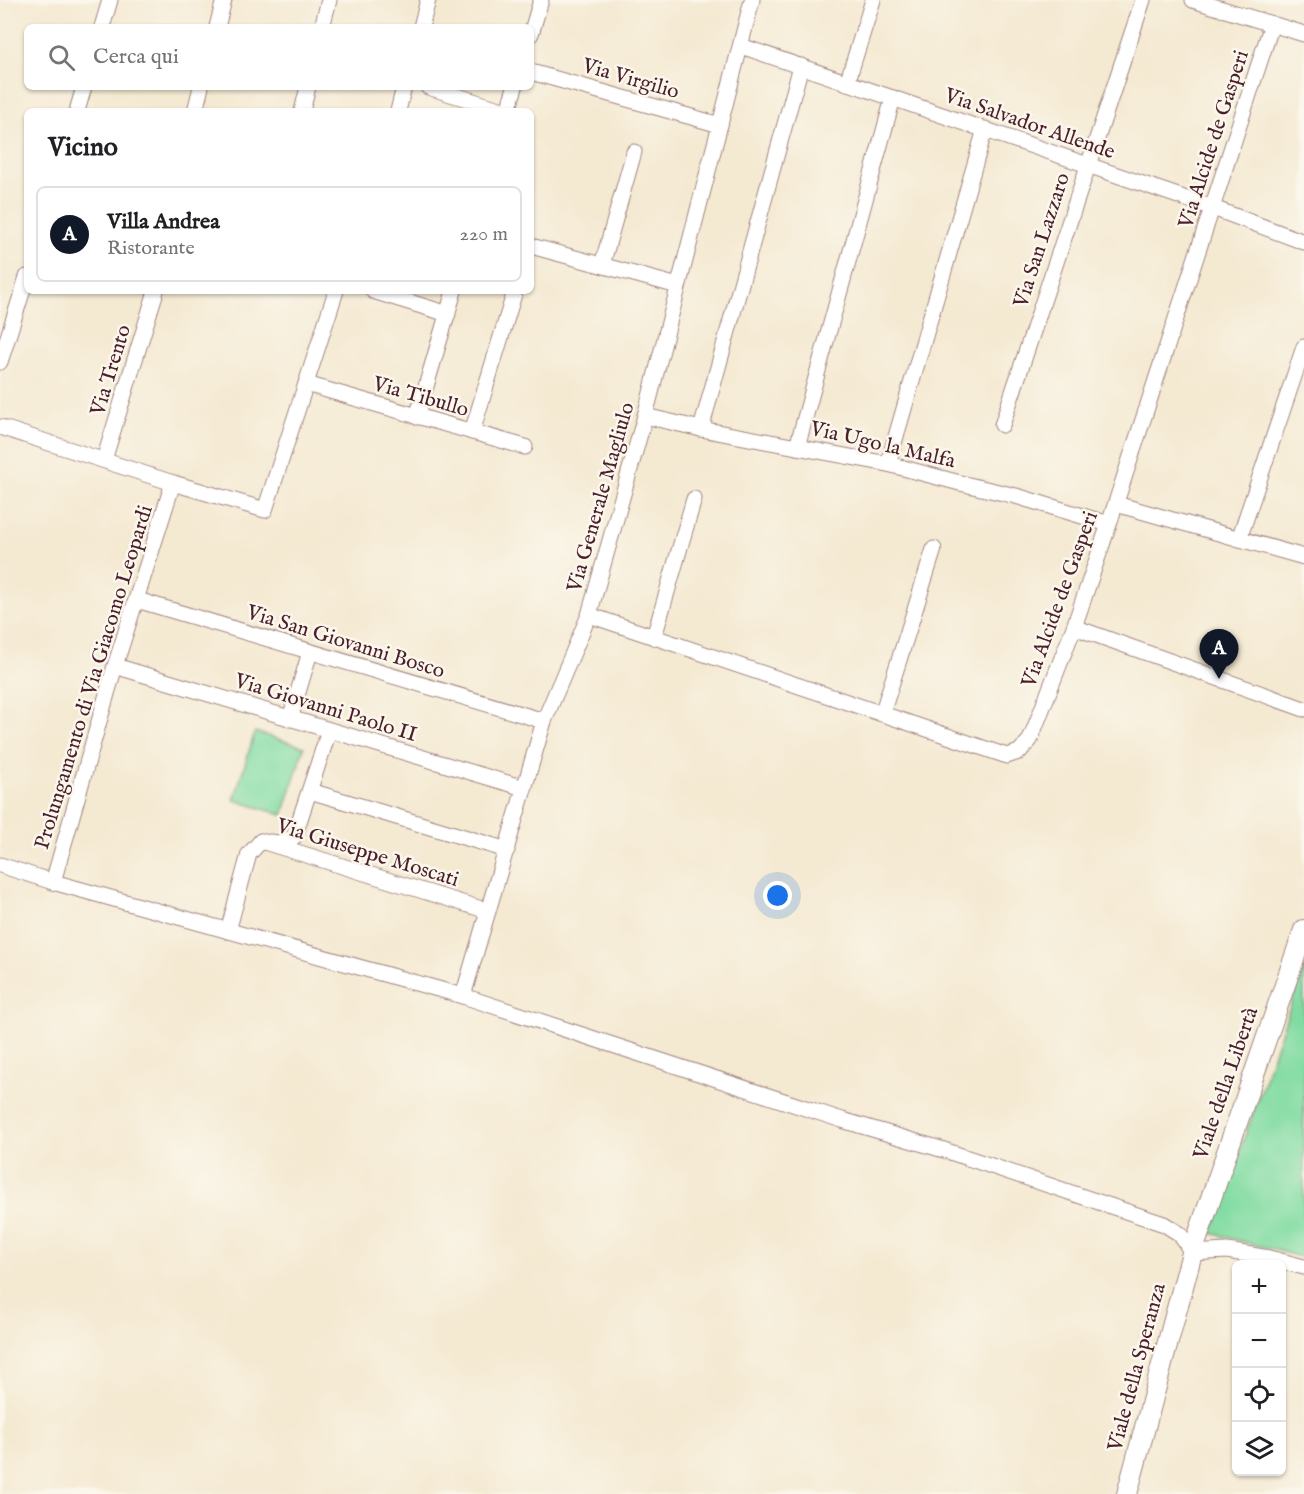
<!DOCTYPE html>
<html lang="it">
<head>
<meta charset="utf-8">
<style>
  :root { --surface:#fff; --page:#f6f6f6; --text:#202124; --muted:#757577; --line:#e0e0e0; --accent:#111827 }
  body { margin:0; font-family:"IM FELL English",serif; background:var(--page); color:var(--text) }
  .controls { position:absolute; right:18px; bottom:18px; display:grid; overflow:hidden; border-radius:9px; box-shadow:0 2px 4px #0004 }
  .controls button { width:54px; height:54px; display:grid; place-items:center; padding:0; border:0; border-bottom:2px solid var(--line); background:var(--surface); color:var(--text); font:30px sans-serif }
  .you { position:absolute; left:778px; top:896px; width:21px; height:21px; margin:-15px; border:4px solid #fff; border-radius:50%; background:#1a73e8; box-shadow:0 0 0 9px #1a73e833 }
  .badge { display:grid; place-items:center; width:39px; height:39px; border-radius:50%; background:var(--accent); color:#fff; font-size:20px; font-weight:700 }
  .pin { position:absolute; translate:-50% -50px; filter:drop-shadow(0 2px 3px #0008) }
  .pin::after { content:''; position:absolute; top:32px; width:21px; height:18px; background:inherit; clip-path:polygon(0 0,100% 0,50% 100%) }
  .list { margin:0; padding:0; list-style:none }
  h2 { display:flex; justify-content:space-between; align-items:center; height:78px; margin:0; padding:0 24px; font-size:26px }
  h2 small { font-size:20px; font-weight:400; color:var(--muted) }
  .list li { display:grid; grid-template-columns:39px 1fr auto; gap:18px; align-items:center; box-sizing:border-box; height:96px; margin:0 12px 12px; padding:0 12px; border:2px solid var(--line); border-radius:9px }
  .list b { display:block; font-size:22px; white-space:nowrap }
  .list p { margin:0; font-size:20px; white-space:nowrap; color:var(--muted) }
  .list em { font-size:20px; font-style:normal; color:var(--muted) }
  .icon { flex:none; width:33px; height:33px; fill:none; stroke:currentColor; stroke-width:2; stroke-linecap:round; stroke-linejoin:round }
  .map { position:relative; flex:none; width:1304px; height:1494px; overflow:hidden }
  .search { position:absolute; background:var(--surface); box-shadow:0 2px 4px #0004; left:24px; top:24px; width:510px; height:66px; display:flex; align-items:center; gap:15px; box-sizing:border-box; padding:0 21px; border-radius:9px; color:var(--muted); font-size:22px }
  .panel { position:absolute; background:var(--surface); box-shadow:0 2px 4px #0004; left:24px; top:108px; width:510px; height:186px; border-radius:9px }
  .map>svg:first-child { display:block }
  .green { fill:#80dba1; stroke:#657d66; stroke-width:1.5 }
  .lines { fill:none; stroke-linecap:round; stroke-linejoin:round }
  .minor-casing { stroke:#9f847e; stroke-width:17 }
  .tertiary-casing { stroke:#9f847e; stroke-width:22 }
  .minor { stroke:#fff; stroke-width:15 }
  .tertiary { stroke:#fff; stroke-width:20 }
  .labels { text-anchor:middle; stroke-width:5; stroke-linejoin:round; paint-order:stroke }
  .street-label { font-size:21px; fill:#4a1f2b; stroke:#fbf7ec }
</style>
</head>
<body>
<div class="map">
<svg width="1304" height="1494" viewBox="0 0 1304 1494">
  <rect width="100%" height="100%" fill="#fbf7ec"/>
  <filter id="ink" filterUnits="userSpaceOnUse"><feTurbulence type="fractalNoise" baseFrequency=".0167" numOctaves="2"/><feDisplacementMap in="SourceGraphic" scale="12" xChannelSelector="R" yChannelSelector="G"/><feConvolveMatrix kernelMatrix="1 2 1 2 8 2 1 2 1" color-interpolation-filters="sRGB"/></filter>
  <filter id="wash" filterUnits="userSpaceOnUse"><feTurbulence type="fractalNoise" baseFrequency=".008" numOctaves="4" result="noise"/><feDisplacementMap in="SourceGraphic" scale="24" xChannelSelector="R" yChannelSelector="G"/><feGaussianBlur stdDeviation="1.35" result="paint"/><feColorMatrix in="noise" values="0 0 0 0 0 0 0 0 0 0 0 0 0 0 0 0 0 1.4 0 .05"/><feComposite in="paint" operator="in"/></filter>
  <g filter="url(#wash)">
    <rect width="100%" height="100%" fill="#f4e9d1"/>
    <g class="green">
      <path d="M255,732l49,15 -21,68 -49,-15z"/>
      <path d="M1304,967v291l-93,-25z"/>
    </g>
  </g>
  <g filter="url(#ink)">
    <g class="lines">
      <defs>
        <g id="minor">
          <path d="M1193,0l111,34"/>
          <path d="M102,27l8,-27"/>
          <path d="M217,27l7,-27"/>
          <path d="M322,27l7,-27"/>
          <path d="M421,27l7,-27"/>
          <path d="M531,34l10,-34"/>
          <path d="M741,46l472,162 91,34"/>
          <path d="M531,72l189,53"/>
          <path d="M847,83l26,-83"/>
          <path d="M428,87l78,24"/>
          <path d="M77,111l7,-24"/>
          <path d="M195,111l6,-24"/>
          <path d="M302,111l6,-24"/>
          <path d="M398,111l6,-24"/>
          <path d="M508,111l7,-24"/>
          <path d="M531,246l147,40"/>
          <path d="M602,265l32,-113"/>
          <path d="M373,291l75,23"/>
          <path d="M0,362l27,-85"/>
          <path d="M306,384l219,63"/>
          <path d="M645,416l56,13 187,35 72,19 56,13 93,28"/>
          <path d="M417,417l37,-126"/>
          <path d="M1002,425l141,-425"/>
          <path d="M0,427l173,56 92,27 71,-219"/>
          <path d="M701,429l100,-363"/>
          <path d="M472,432l43,-141"/>
          <path d="M797,447l96,-349"/>
          <path d="M104,460l52,-169"/>
          <path d="M888,464l97,-335"/>
          <path d="M1116,504l188,53"/>
          <path d="M1239,539l65,-192"/>
          <path d="M137,600l407,121"/>
          <path d="M589,615l418,141 12,-4 11,-12 44,-113 35,-103 163,-500"/>
          <path d="M1074,627l230,82"/>
          <path d="M654,637l40,-138"/>
          <path d="M115,666l409,122"/>
          <path d="M882,714l52,-165"/>
          <path d="M290,719l20,-67"/>
          <path d="M310,791l197,59"/>
          <path d="M261,841l227,70"/>
          <path d="M269,842l10,1 15,-6 35,-106"/>
          <path d="M0,865l53,17 410,114 379,124 102,30 220,74 16,10 12,19 35,-2 42,7 35,9"/>
          <path d="M53,882l62,-216 58,-183"/>
          <path d="M228,931l21,-77 12,-13"/>
          <path d="M463,996l81,-275 45,-106 56,-199 107,-416"/>
        </g>
        <path id="tertiary" d="M1127,1494l65,-241 112,-323"/>
      </defs>
      <use href="#minor" class="minor-casing"/>
      <use href="#tertiary" class="tertiary-casing"/>
      <use href="#minor" class="minor"/>
      <use href="#tertiary" class="tertiary"/>
    </g>
  </g>
  <g class="labels">
    <g class="street-label">
      <text transform="translate(631 78) rotate(16)" y="7">Via Virgilio</text>
      <text transform="translate(1030 123) rotate(19)" y="7">Via Salvador Allende</text>
      <text transform="translate(1213 139) rotate(-72)" y="7">Via Alcide de Gasperi</text>
      <text transform="translate(1041 240) rotate(-72)" y="7">Via San Lazzaro</text>
      <text transform="translate(110 370) rotate(-73)" y="7">Via Trento</text>
      <text transform="translate(421 396) rotate(16)" y="7">Via Tibullo</text>
      <text transform="translate(883 444) rotate(13)" y="7">Via Ugo la Malfa</text>
      <text transform="translate(600 497) rotate(-74)" y="7">Via Generale Magliulo</text>
      <text transform="translate(1059 599) rotate(-70)" y="7">Via Alcide de Gasperi</text>
      <text transform="translate(346 641) rotate(17)" y="7">Via San Giovanni Bosco</text>
      <text transform="translate(93 677) rotate(-73)" y="7">Prolungamento di Via Giacomo Leopardi</text>
      <text transform="translate(326 707) rotate(17)" y="7">Via Giovanni Paolo II</text>
      <text transform="translate(368 852) rotate(17)" y="7">Via Giuseppe Moscati</text>
      <text transform="translate(1225 1083) rotate(-71)" y="7">Viale della Libertà</text>
      <text transform="translate(1136 1367) rotate(-75)" y="7">Viale della Speranza</text>
    </g>
  </g>
</svg>
<div class="controls">
<button>+</button>
<button>−</button>
<button><svg class="icon" aria-label="locate" viewBox="0 0 24 24"><circle cx="12" cy="12" r="6"/><path d="M12 2v4M12 18v4M2 12h4M18 12h4"/></svg></button>
<button><svg class="icon" aria-label="layers" viewBox="0 0 24 24"><path d="M12 4l9 5-9 5-9-5zM3 14l9 5 9-5"/></svg></button>
</div>
<div class="you"></div>
<div class="pin badge" style="left:1219px;top:679px">A</div>
<div class="search"><svg class="icon" aria-label="search" viewBox="0 0 24 24"><circle cx="10" cy="10" r="6"/><path d="M15 15l6 6"/></svg>Cerca qui</div>
<section class="panel">
<h2>Vicino<small></small></h2>
<ul class="list">
<li><span class="badge">A</span><div><b>Villa Andrea</b><p>Ristorante</p></div><em>220 m</em></li>
</ul>
</section>
</div>
</body>
</html>
